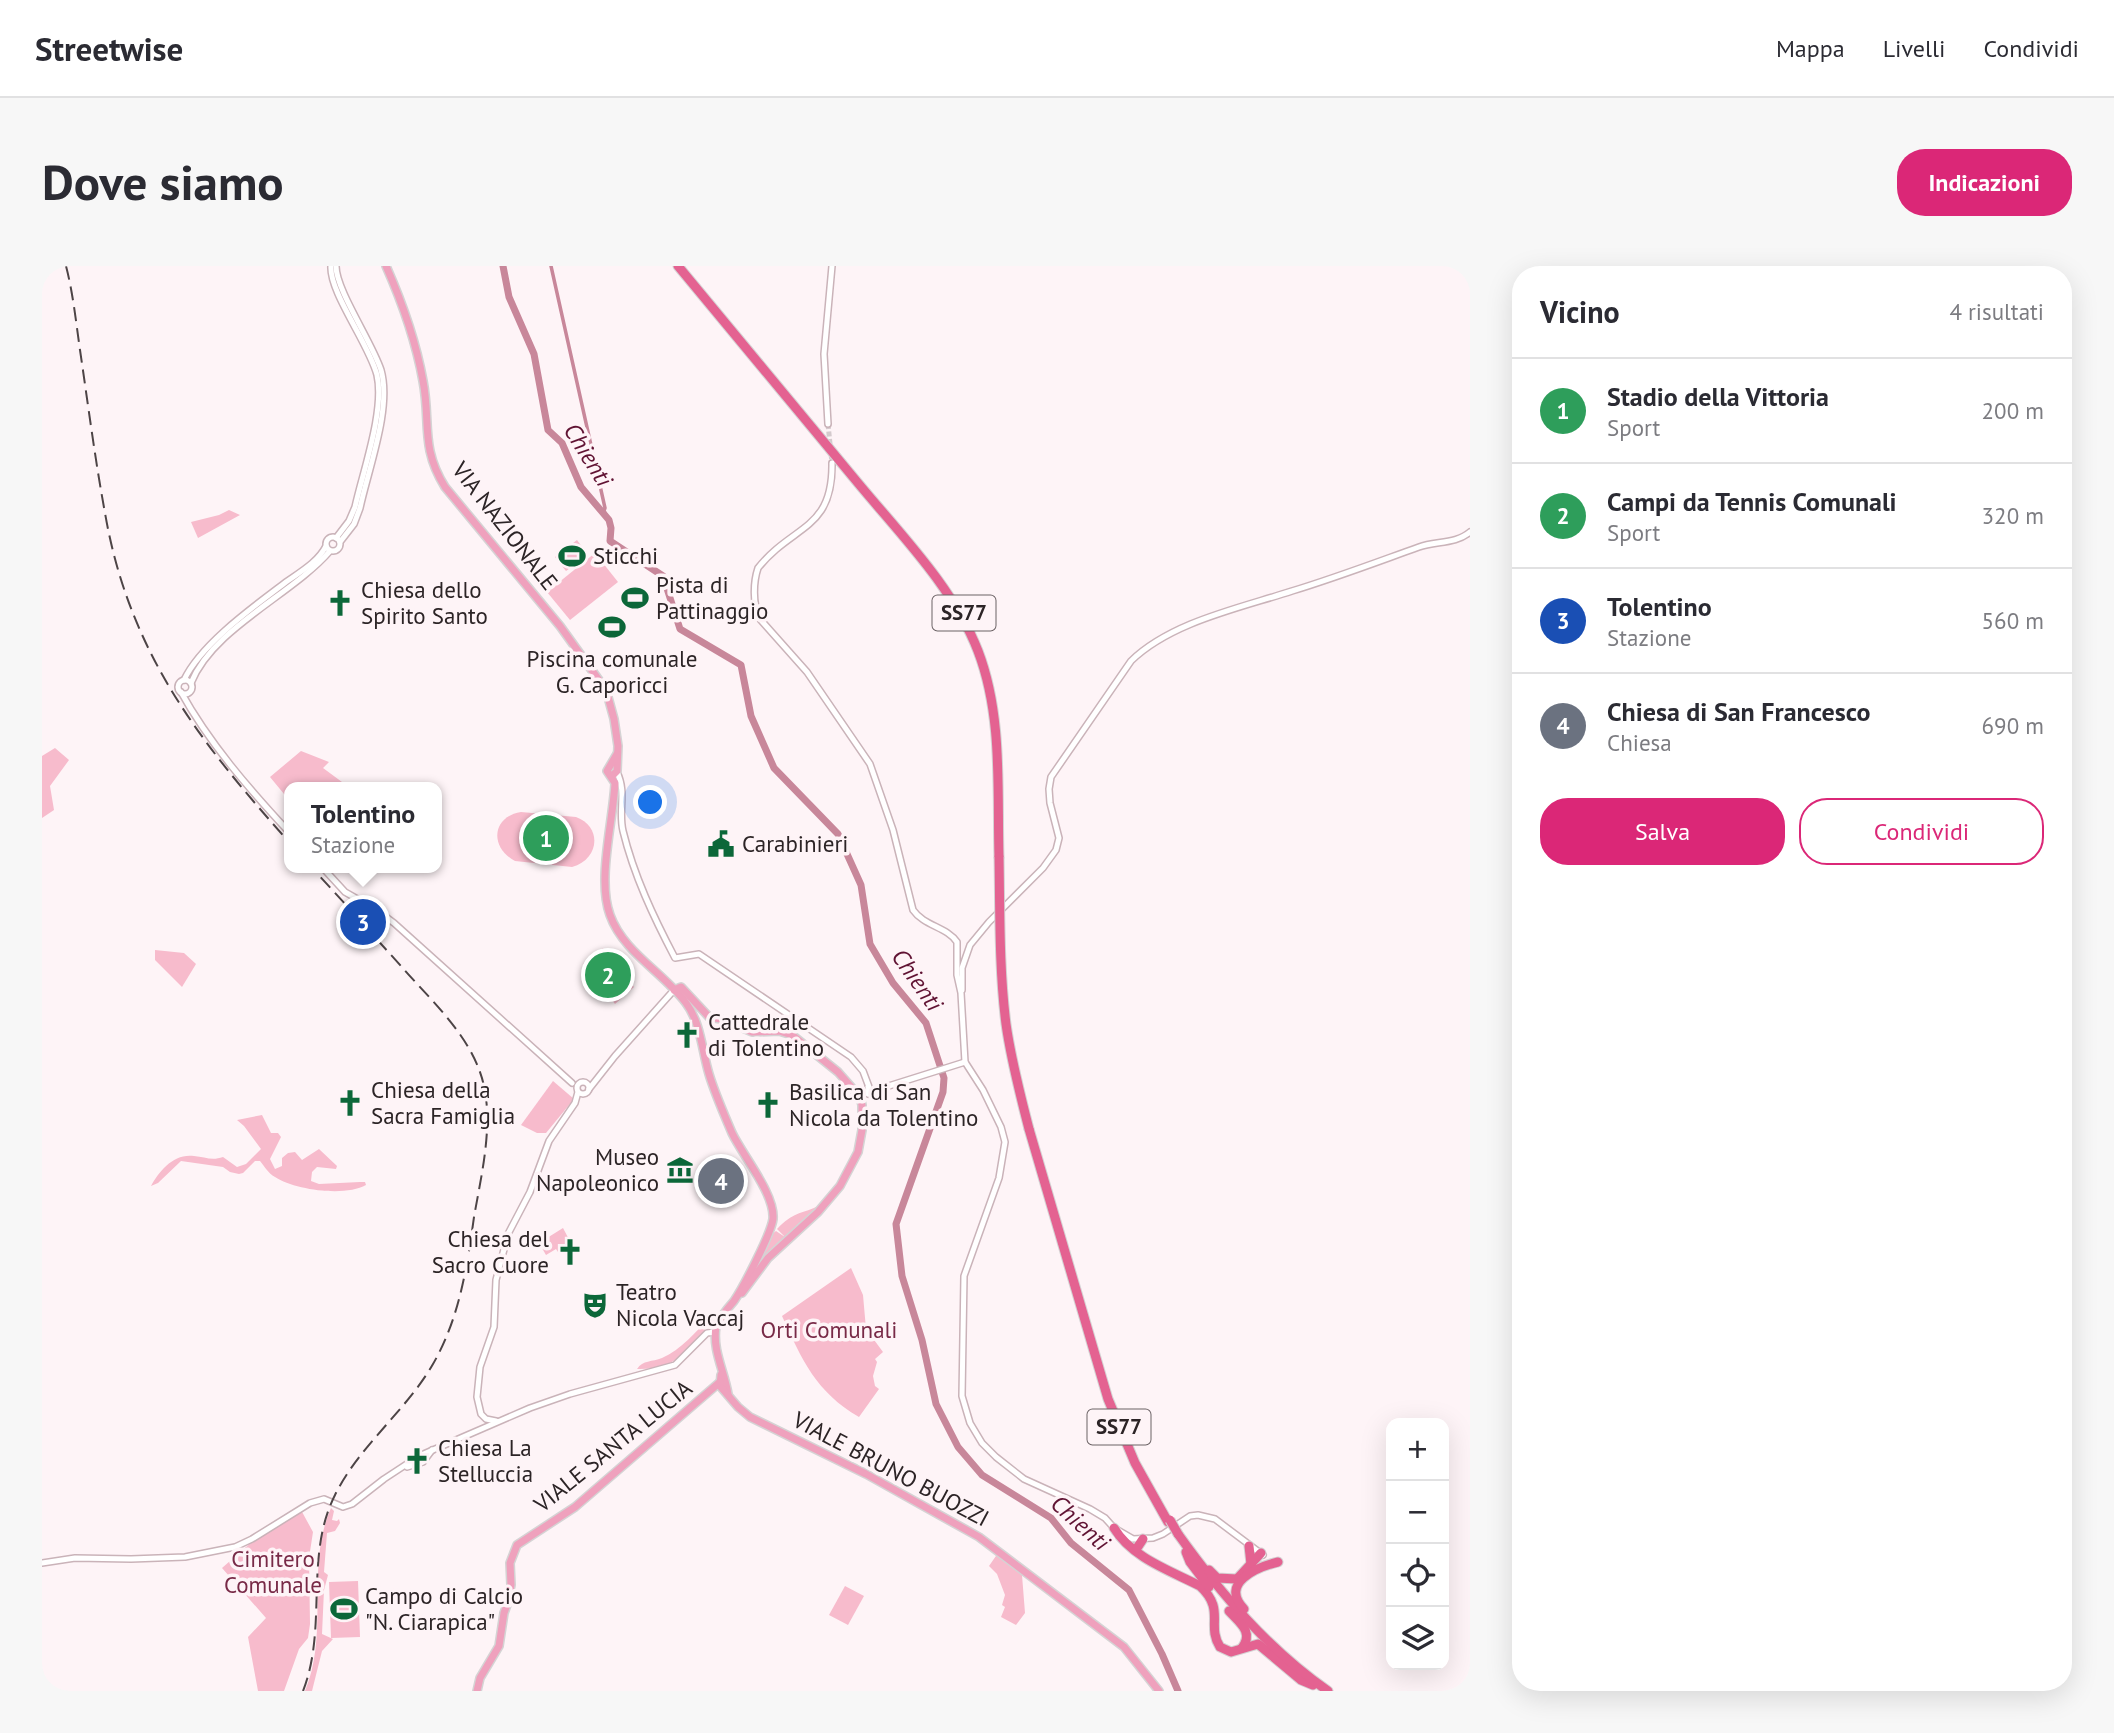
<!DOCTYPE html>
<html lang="it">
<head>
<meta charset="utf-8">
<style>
  :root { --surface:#fff; --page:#f7f7f7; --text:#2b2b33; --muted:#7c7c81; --line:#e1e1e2; --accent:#db2777 }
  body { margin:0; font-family:"PT Sans",sans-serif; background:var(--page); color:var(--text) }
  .controls { position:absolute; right:21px; bottom:21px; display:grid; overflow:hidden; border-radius:14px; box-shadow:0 7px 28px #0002 }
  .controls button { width:63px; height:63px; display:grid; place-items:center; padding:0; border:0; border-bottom:2px solid var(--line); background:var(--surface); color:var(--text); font:35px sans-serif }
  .you { position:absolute; left:609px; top:537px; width:24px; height:24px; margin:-18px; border:5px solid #fff; border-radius:50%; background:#1a73e8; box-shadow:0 0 0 10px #1a73e833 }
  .badge { display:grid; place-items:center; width:46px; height:46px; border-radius:50%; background:var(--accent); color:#fff; font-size:23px; font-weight:700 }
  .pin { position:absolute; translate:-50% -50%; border:4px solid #fff; box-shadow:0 2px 7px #0006 }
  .popup { position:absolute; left:242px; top:516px; width:158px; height:91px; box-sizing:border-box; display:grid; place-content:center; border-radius:14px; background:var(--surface); filter:drop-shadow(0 2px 5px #0005); font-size:23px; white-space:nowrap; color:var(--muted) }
  .popup b { font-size:26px; color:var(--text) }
  .popup::after { content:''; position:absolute; left:50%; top:100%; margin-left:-14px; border:14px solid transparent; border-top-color:var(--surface) }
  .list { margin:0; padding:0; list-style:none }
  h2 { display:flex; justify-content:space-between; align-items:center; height:91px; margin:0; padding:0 28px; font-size:30px }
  h2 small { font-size:23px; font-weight:400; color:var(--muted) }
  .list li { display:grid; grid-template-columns:46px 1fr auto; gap:21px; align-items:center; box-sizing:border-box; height:105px; padding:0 28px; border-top:2px solid var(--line) }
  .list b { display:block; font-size:26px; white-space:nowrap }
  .list p { margin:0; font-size:23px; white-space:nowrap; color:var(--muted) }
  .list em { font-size:23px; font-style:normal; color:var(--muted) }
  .actions { display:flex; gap:14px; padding:21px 28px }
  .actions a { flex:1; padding:16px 0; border:2px solid var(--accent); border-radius:28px; text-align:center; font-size:24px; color:var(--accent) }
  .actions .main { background:var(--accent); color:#fff }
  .icon { flex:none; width:38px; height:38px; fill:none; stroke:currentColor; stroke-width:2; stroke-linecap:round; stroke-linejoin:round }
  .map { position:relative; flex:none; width:1428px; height:1425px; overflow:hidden; border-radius:28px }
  header { display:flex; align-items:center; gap:42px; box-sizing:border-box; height:98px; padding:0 35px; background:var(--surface); border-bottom:2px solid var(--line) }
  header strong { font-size:33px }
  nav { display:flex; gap:38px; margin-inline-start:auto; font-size:24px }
  .intro { display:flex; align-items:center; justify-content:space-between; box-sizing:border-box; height:168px; padding:0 42px }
  h1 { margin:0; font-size:49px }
  .button { padding:18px 32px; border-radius:28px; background:var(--accent); color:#fff; font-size:24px; font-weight:700 }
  main { display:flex; gap:42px; padding:0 42px }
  aside { flex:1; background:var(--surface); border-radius:28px; box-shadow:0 7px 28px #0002 }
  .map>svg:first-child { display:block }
  .green { fill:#f7bbcc }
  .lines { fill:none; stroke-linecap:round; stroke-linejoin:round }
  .canal { stroke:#c8879a; stroke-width:3.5 }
  .river { stroke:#c8879a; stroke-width:7 }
  .minor-tunnel { stroke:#d4cacd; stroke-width:5; stroke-dasharray:5 2.5; stroke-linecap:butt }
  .minor-casing { stroke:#cab3b9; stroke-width:8 }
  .major-casing { stroke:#d5d3d4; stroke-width:10 }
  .highway-casing { stroke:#d5d3d4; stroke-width:11 }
  .minor { stroke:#fff; stroke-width:5 }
  .major { stroke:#efa1bd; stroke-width:7 }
  .highway { stroke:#e46291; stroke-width:9 }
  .rail { stroke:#4d4446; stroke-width:2; stroke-dasharray:14 7; stroke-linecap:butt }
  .highway-bridge-casing { stroke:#d5d3d4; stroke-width:11; stroke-linecap:butt }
  .highway-bridge { stroke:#e46291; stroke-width:9 }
  .labels { text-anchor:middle; stroke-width:7; stroke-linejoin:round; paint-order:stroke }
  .shield { fill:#fef4f7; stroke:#6b6265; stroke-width:2 }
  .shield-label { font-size:21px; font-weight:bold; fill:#2c2426 }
  .street-label { font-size:23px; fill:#2c2426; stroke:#fef4f7 }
  .poi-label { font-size:23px; fill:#2c2426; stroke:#fef4f7; text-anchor:start }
  .park-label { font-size:23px; fill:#782a47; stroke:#fef4f7 }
  .water-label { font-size:24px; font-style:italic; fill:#601333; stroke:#fef4f7 }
</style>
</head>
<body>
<header>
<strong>Streetwise</strong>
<nav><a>Mappa</a><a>Livelli</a><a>Condividi</a></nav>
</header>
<div class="intro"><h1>Dove siamo</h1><a class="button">Indicazioni</a></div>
<main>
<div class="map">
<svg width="1428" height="1425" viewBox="0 0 1428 1425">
  <rect width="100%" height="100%" fill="#fef4f7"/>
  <g class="green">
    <path d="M187,244l11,5 -42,23 -7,-16 28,-7z"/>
    <path d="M535,274l11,15 -22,16 -11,-14z"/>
    <path d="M553,287l23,29 -48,38 -23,-28z"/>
    <path d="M13,482l14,12 -19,26 4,24 -12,8v-62z"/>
    <path d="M259,485l28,11 -6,6 19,14 13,5h-66v13l-19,-23z"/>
    <path d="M479,546l55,5c27,10 23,43 -4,50l-57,-6c-25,-13 -24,-44 6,-49z"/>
    <path d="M561,682l7,12 24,27 -19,17 -32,-40z"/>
    <path d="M113,684l29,3 12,11 -14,23 -27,-27z"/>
    <path d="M511,815l21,18 -28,34h-9l-16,-8z"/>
    <path d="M220,849l9,18h7l3,4 -11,22 5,10 7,-3v-8l6,-5 7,-1 7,8 17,-11 18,17 -1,3 -19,-2 -5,5 -1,9 8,3 41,-2h5l1,3c-21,12 -71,5 -91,-8 -7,-4 -10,-10 -15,-16h-5l-12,12 -4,1 -9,-2 -7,-5 -42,-6 -23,22 -7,3c8,-15 23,-33 43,-30 11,1 18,5 29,1l14,10 9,-3 15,-15 -17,-23 -7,-6z"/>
    <path d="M774,941l2,2 -20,15 -41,44 15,-34 4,-3 9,6 -8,-8c16,-17 24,-15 39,-22z"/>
    <path d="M521,962l10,19 -15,5 -2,-3 -10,6 -7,-12z"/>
    <path d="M809,1002l12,27 3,34 17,23 -8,7 2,3 -4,14 2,10 4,3 -20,28c-43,-25 -57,-57 -77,-101z"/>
    <path d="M668,1052l3,2 -3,5c-22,26 -35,45 -73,44 6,-9 15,-7 25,-11 19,-8 34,-27 48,-40z"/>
    <path d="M289,1242l3,3 -2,9 5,1 2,-2 1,4 -5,8 -8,2 -3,39 4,3 -4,15 -2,44 11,5 -11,12 -10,40h-7c25,-59 0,-125 26,-183z"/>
    <path d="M259,1244l12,22 -4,26 1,66 -2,14 -9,11 -15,42h-26l-10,-54 18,-19 -44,-50 32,-28z"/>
    <path d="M956,1287l22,17 2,5 3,38 -9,12 -15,-8 4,-10 -3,-2 3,-10 -8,-21 -8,-8z"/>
    <path d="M316,1315l2,56 -29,1 -2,-56z"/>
    <path d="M803,1320l19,10 -16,29 -19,-10z"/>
  </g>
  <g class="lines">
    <path class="canal" d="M509,0l54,242 -1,3 5,9"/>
    <path class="river" d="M461,0l6,31 25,57 14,76 14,13 19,44 28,33 2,8 -1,13 53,35 17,53 61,36 10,51 23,52 64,66 23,51 9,59 23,39 33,40 18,55 -1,14 -47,132 6,52 20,64 14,64 22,43 24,28 69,43 20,25 58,47 33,64 16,37"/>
    <path class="minor-tunnel" d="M786,158l4,39"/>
    <defs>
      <g id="minor">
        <path d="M289,0c-2,26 38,78 46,109 8,35 -14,96 -22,132l-6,14 -13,17"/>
        <path d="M294,0c0,24 36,76 45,104 11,38 -13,100 -21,138l-6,16 -14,18"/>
        <path d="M786,158l-4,-70 8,-88"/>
        <path d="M790,197c1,68 -39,61 -74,105 -5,15 -5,35 1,50l48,54 63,92 23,66 20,80c11,16 34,17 44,32v33l4,18 4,69 18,28 18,37 4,15 -6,36 -35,98 -2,120 8,27 12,20 14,14 28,22 66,30 15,9 9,10 19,11 20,-1 10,-4 27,-18 8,-1 17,4 48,36"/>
        <circle cx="291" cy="278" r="7"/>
        <path d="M142,414c17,-36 69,-73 102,-98 14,-10 32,-20 40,-36"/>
        <circle cx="143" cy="421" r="7"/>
        <path d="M149,417c22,-55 101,-88 139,-132"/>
        <path d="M139,426c28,51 69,98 108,140"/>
        <path d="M575,506c10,21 1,38 6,59 11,45 31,87 52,127l24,-4 152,103 12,14 6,16"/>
        <path d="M281,602l22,24 30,17 19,14 178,160"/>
        <path d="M920,724v-22l8,-23 19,-23 54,-54 13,-18 3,-12 -9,-35 -1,-14 2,-12 80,-116c40,-39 109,-53 161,-70 43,-13 85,-29 127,-44 17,-6 37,-3 51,-15"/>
        <circle cx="541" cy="822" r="6"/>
        <path d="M547,823l26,-33 59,-66"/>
        <path d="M834,824l89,-28"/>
        <path d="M812,825l9,-1 5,4 2,-3 -2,-4"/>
        <path d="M454,1155l-10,-2 -5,-5 -4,-17 3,-30 14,-40 2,-47 12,-46 22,-42 19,-51 26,-38 3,-11"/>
        <path d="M365,1201l16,-5 9,-12"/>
        <path d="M0,1297l33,-5 56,1 54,-2 50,-10 17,-8 58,-36 14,-4 19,8 9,-3 32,-25 35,-23 111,-48 40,-14 105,-29 32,-32 8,-1"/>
      </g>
      <g id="major">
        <path d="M344,0c16,36 30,76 37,115 8,41 -3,66 22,106l115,139 41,57 7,14 6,22 4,27 -1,25 -5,5"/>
        <path d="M575,488l-10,17 8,12c-2,39 -18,97 -5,132 13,37 54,58 76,88 15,20 16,48 23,71 6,20 15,40 23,59 11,23 43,61 41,86 -2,15 -30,69 -39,82 -7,8 -14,16 -18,26 -4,23 9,46 12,67"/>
        <path d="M632,724l7,-3 28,30 12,2 31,13 27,-1 13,4 46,37 22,25 2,8v25l-4,22 -18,34 -22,26 -50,46 -26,35"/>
        <path d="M679,1109l-1,11 18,21 12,10 116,57 113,63 145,110 35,44"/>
        <path d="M435,1425l3,-13 19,-32 5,-33 4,-11 3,-17 -1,-22 7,-18 58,-38 145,-125"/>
      </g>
      <g id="highway">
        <path d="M636,0c60,72 120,145 180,217 43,52 95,104 120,168 25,65 19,138 21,206"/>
        <path d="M987,863l79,270 27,64 33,59"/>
        <path d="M1072,1262c18,30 57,43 86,58 26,24 6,39 20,61l11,5 27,-8 43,36 12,5"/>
        <path d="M1136,1268c43,60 90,115 150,157"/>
        <path d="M1207,1280l2,18"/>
        <path d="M1095,1282l6,-9"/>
        <path d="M1144,1286l4,10 19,25"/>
        <path d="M1167,1304l8,8 20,1 24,-26"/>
        <path d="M1202,1343c-25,-26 13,-42 34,-47"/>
        <path d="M1187,1345c11,12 25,21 13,37"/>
      </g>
    </defs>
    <use href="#minor" class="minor-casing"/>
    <use href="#major" class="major-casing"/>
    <use href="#highway" class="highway-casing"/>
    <use href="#minor" class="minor"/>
    <use href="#major" class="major"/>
    <use href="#highway" class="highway"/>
    <g class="rail">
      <path d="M24,0c7,27 10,56 14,84 8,54 15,109 25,163 24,139 94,228 184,329"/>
      <path d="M261,1425c25,-64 1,-135 32,-196 24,-49 71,-84 98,-131 26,-45 34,-96 41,-147 7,-40 18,-85 11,-126 -9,-51 -51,-87 -84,-125 -30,-33 -59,-66 -89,-98"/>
    </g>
    <defs>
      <g id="highway-bridge">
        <path d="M957,591c1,55 0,112 7,167 5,36 14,70 23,105"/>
        <path d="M1128,1254l8,14"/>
      </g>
    </defs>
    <use href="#highway-bridge" class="highway-bridge-casing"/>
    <use href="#highway-bridge" class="highway-bridge"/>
  </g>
  <defs>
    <symbol id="stadium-bare" viewBox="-9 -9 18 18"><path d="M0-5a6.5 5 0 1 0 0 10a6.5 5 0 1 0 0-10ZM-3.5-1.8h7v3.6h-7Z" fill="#0c6739" stroke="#fef4f7" stroke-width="2.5" paint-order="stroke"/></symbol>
    <symbol id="church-bare" viewBox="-9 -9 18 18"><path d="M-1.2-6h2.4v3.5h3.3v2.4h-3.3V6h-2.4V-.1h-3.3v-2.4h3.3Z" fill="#0c6739" stroke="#fef4f7" stroke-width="2.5" paint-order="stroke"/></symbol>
    <symbol id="civic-bare" viewBox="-9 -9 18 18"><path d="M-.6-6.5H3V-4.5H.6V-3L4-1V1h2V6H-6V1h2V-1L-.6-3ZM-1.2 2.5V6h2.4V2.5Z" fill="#0c6739" stroke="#fef4f7" stroke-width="2.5" paint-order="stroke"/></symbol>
    <symbol id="museum-bare" viewBox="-9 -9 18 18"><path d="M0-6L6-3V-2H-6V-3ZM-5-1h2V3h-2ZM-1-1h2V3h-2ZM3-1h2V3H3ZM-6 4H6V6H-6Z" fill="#0c6739" stroke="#fef4f7" stroke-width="2.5" paint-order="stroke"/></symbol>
    <symbol id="theatre-bare" viewBox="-9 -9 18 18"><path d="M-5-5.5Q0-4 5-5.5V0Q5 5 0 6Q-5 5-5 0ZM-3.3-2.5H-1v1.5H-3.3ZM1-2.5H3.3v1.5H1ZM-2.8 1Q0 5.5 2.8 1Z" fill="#0c6739" stroke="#fef4f7" stroke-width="2.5" paint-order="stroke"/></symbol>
  </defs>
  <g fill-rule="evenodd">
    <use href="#stadium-bare" x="511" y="271" width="38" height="38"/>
    <use href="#stadium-bare" x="574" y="313" width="38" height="38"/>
    <use href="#church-bare" x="279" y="318" width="38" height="38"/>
    <use href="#stadium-bare" x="551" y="342" width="38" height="38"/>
    <use href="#civic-bare" x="660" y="559" width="38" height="38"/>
    <use href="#church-bare" x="626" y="750" width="38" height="38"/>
    <use href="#church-bare" x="289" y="818" width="38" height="38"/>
    <use href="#church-bare" x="707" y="820" width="38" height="38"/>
    <use href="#museum-bare" x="619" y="885" width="38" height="38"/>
    <use href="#church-bare" x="509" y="967" width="38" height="38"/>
    <use href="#theatre-bare" x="534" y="1020" width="38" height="38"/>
    <use href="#church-bare" x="356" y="1176" width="38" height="38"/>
    <use href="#stadium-bare" x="283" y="1324" width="38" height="38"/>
  </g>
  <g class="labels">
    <g class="shield">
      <rect x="890.5" y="329.5" width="63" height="35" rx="5"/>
      <rect x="1045.5" y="1143.5" width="63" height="35" rx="5"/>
    </g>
    <g class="shield-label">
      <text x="922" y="354">SS77</text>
      <text x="1077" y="1168">SS77</text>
    </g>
    <g class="street-label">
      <text transform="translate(463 260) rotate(52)" y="8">VIA NAZIONALE</text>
      <text transform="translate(571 1180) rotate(-39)" y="8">VIALE SANTA LUCIA</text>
      <text transform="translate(849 1203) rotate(28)" y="8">VIALE BRUNO BUOZZI</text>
    </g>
    <g class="poi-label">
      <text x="551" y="298">Sticchi</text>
      <text x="614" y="327">Pista di<tspan x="614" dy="26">Pattinaggio</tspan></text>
      <text x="319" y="332">Chiesa dello<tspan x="319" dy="26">Spirito Santo</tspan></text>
      <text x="570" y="401" text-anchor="middle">Piscina comunale<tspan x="570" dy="26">G. Caporicci</tspan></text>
      <text x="700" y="586">Carabinieri</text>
      <text x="666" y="764">Cattedrale<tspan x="666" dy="26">di Tolentino</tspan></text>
      <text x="329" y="832">Chiesa della<tspan x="329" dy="26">Sacra Famiglia</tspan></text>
      <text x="747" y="834">Basilica di San<tspan x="747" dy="26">Nicola da Tolentino</tspan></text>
      <text x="617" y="899" text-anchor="end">Museo<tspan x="617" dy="26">Napoleonico</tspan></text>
      <text x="507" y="981" text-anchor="end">Chiesa del<tspan x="507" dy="26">Sacro Cuore</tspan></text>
      <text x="574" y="1034">Teatro<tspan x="574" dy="26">Nicola Vaccaj</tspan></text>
      <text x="396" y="1190">Chiesa La<tspan x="396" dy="26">Stelluccia</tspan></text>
      <text x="323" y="1338">Campo di Calcio<tspan x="323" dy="26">"N. Ciarapica"</tspan></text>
    </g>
    <g class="park-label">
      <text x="787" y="1072">Orti Comunali</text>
      <text x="231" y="1301">Cimitero<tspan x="231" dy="26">Comunale</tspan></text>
    </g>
    <g class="water-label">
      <text transform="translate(546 189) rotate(58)" y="8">Chienti</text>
      <text transform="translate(875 714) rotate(55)" y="8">Chienti</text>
      <text transform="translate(1038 1257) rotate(42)" y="8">Chienti</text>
    </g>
  </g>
</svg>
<div class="controls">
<button>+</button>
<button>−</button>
<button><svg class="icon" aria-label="locate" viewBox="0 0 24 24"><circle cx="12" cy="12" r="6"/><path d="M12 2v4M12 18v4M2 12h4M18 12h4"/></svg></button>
<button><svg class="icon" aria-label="layers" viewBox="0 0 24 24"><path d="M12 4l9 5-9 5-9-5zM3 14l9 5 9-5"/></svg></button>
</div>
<div class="you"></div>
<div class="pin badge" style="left:504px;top:572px;background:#2e9e5b">1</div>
<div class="pin badge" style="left:566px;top:709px;background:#2e9e5b">2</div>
<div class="pin badge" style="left:321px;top:656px;background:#1a4fb4">3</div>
<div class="popup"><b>Tolentino</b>Stazione</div>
<div class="pin badge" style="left:679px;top:915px;background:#6b7280">4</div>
</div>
<aside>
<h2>Vicino<small>4 risultati</small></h2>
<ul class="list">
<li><span class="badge" style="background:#2e9e5b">1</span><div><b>Stadio della Vittoria</b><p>Sport</p></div><em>200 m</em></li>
<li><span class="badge" style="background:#2e9e5b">2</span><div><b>Campi da Tennis Comunali</b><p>Sport</p></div><em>320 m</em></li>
<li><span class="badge" style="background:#1a4fb4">3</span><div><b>Tolentino</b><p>Stazione</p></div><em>560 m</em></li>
<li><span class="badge" style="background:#6b7280">4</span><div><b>Chiesa di San Francesco</b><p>Chiesa</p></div><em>690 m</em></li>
</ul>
<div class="actions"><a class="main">Salva</a><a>Condividi</a></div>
</aside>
</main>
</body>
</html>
